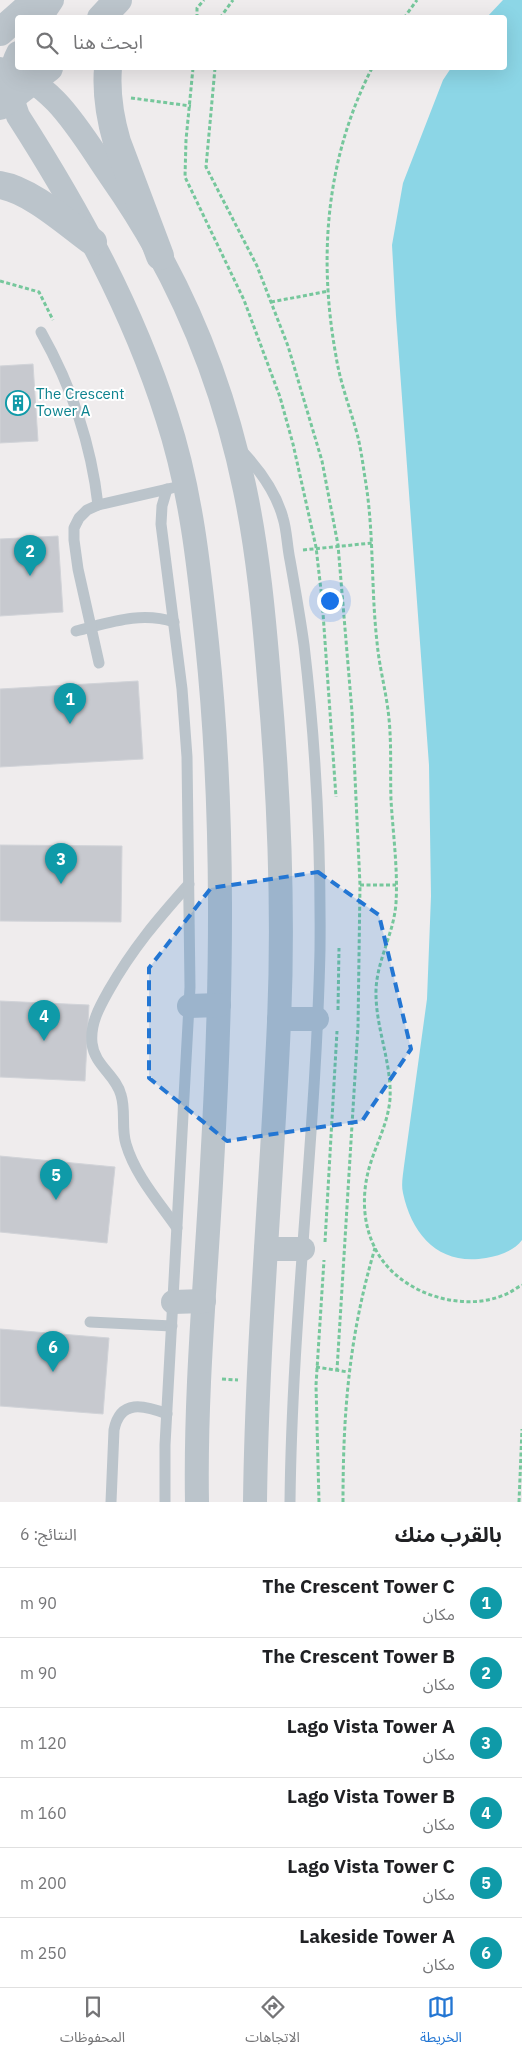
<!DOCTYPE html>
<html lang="ar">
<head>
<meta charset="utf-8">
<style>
  :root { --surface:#fff; --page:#f2f2f2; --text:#202124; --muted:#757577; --line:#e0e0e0; --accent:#2376d3 }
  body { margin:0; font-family:"IBM Plex Sans","Noto Sans Arabic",sans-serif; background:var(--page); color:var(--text); direction:rtl }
  .you { position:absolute; left:329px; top:600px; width:18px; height:18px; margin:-12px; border:4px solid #fff; border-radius:50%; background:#1a73e8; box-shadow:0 0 0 8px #1a73e833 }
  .badge { display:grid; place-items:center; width:32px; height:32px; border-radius:50%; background:var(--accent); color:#fff; font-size:16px; font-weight:700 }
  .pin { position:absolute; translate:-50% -41px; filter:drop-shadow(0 1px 2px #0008) }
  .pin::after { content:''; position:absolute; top:26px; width:18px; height:15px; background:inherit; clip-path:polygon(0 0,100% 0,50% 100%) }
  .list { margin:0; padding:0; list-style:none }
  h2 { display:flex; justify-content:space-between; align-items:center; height:65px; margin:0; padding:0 20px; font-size:21px }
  h2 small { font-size:16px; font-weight:400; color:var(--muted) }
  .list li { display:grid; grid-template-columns:32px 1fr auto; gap:15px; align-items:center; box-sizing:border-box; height:70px; padding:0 20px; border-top:1px solid var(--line) }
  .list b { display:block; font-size:19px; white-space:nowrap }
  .list p { margin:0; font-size:16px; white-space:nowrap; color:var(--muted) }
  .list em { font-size:16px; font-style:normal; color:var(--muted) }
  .icon { flex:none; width:28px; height:28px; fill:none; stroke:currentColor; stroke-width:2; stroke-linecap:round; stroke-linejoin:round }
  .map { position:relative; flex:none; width:522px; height:1502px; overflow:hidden; direction:ltr }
  .search { position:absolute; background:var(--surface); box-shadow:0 5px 20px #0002; left:15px; right:15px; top:15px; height:55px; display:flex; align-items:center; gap:12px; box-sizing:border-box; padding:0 18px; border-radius:5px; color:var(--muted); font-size:19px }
  .sheet { height:485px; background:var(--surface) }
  nav { display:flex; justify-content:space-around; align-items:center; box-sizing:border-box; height:70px; border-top:1px solid var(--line); background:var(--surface); font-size:14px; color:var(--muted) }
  nav a { display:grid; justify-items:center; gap:2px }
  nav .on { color:var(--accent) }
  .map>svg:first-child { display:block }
  .water { fill:#8cd6e6 }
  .building { fill:#c7c9cf; stroke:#d1d3d8 }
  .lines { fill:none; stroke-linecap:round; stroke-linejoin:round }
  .path { stroke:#76c79c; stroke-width:3; stroke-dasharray:4 2.5; stroke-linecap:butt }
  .service { stroke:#bbc4cb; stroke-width:11 }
  .minor { stroke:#bbc4cb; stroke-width:24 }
  .tertiary { stroke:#bbc4cb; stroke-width:28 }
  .marked { fill:#2376d3; fill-opacity:0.2; stroke:#2376d3; stroke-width:4; stroke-dasharray:10 6; stroke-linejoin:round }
  .labels { text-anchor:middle; stroke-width:4; stroke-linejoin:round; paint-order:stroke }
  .culture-label { font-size:15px; fill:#0d838f; stroke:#fff; text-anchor:start }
</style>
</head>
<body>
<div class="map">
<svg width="522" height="1502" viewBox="0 0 522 1502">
  <rect width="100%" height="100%" fill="#efeced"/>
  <path class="water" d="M503,0h19v1240c-8,11 -23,16 -36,18 -46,8 -74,-22 -83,-65 -2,-8 0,-18 1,-27l23,-167 4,-103 -2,-131 -33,-449 -4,-71 11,-62 40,-103 8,-12h53v-50l-17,-1z"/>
  <g class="building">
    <path d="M33,364l5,77 -38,2v-77z"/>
    <path d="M58,536l5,76 -63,4v-77z"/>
    <path d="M138,681l5,78 -143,8v-78z"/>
    <path d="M0,845l122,1 -1,76 -121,-1z"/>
    <path d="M0,1001l89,4 -4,76 -85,-4z"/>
    <path d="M0,1156l115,11 -8,76 -107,-11z"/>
    <path d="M0,1329l109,9 -6,76 -103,-8z"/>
  </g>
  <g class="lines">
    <g class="path">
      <path d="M197,18v-10l7,-8"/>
      <path d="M220,18l13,-18"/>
      <path d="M404,18l13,-18"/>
      <path d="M193,68l-7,72 -1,37 59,123 36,97 13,47 23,103 6,52 14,198"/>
      <path d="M215,68l-9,99 51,99 31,80 34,115 16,84 14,167 8,173 -2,142 -21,343"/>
      <path d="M372,68c-46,90 -54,189 -36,288 4,26 13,49 20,74 5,17 7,36 10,54 8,52 5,105 11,158 2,23 8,45 11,68 4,30 2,60 3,90 2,34 7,69 5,103 -2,30 -19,57 -20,87 -1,37 16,72 14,109 -2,24 -13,43 -20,66 -8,26 -8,56 4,81 20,45 85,68 130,49 6,-2 12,-7 18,-10"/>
      <path d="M131,98l60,8"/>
      <path d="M0,281l39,11 14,28"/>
      <path d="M271,302l58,-11"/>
      <path d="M303,550l69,-7"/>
      <path d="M360,885h36"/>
      <path d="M338,1010l1,-62"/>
      <path d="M325,1242l12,-211"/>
      <path d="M316,1367l32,5"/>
      <path d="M222,1379l16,1"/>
      <path d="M319,1502l-3,-117 8,-125"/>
      <path d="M343,1502c0,-90 6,-166 32,-254"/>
      <path d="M519,1502l3,-73"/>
    </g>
    <g class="service">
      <path d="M41,332c31,55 50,111 57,173"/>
      <path d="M241,450c18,19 35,42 42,68 4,13 4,28 7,42 5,28 10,56 14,85 12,101 17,203 16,305 -4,184 -28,368 -30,552"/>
      <path d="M76,631c33,-8 64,-20 98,-9"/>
      <path d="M99,663l-21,-94 -4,-29v-12l5,-10 8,-8 11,-5 74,-17"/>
      <path d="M177,1228c-18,-26 -42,-53 -51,-84 -5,-16 0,-33 -5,-49 -5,-20 -27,-30 -29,-52 -2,-20 8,-37 17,-53 24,-42 48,-70 80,-106"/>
      <path d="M90,1322l82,4"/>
      <path d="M111,1502l3,-72c6,-31 30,-25 53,-16"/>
      <path d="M165,1502v-57l25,-458 -3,-230 -5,-68 -21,-165 1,-18 5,-17"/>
    </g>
    <g class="minor">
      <path d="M40,18l12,-18"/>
      <path d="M18,53c-11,21 -8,42 0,63 61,95 115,194 149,301 24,73 32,150 40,226 18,173 15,348 5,522 -6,113 -17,225 -15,337"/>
      <path d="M0,69c52,8 83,68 111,108 66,94 111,201 134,313 13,62 19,127 24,189 10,114 15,229 10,343 -7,160 -22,320 -24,480"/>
      <path d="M189,1006l30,-1"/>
      <path d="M279,1019h38"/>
      <path d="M266,1249h37"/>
      <path d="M173,1302l31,-1"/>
    </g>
    <g class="tertiary">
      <path d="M101,18l17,-18"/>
      <path d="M0,32l36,-32"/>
      <path d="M108,68c-2,25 2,50 9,74l43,114"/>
      <path d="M0,106l49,-38"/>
      <path d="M0,185c31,5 68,39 93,57"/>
    </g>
  </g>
  <path class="marked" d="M318,872l61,43 32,134 -49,72 -135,20 -78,-63v-110l62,-80z"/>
  <defs>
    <symbol id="building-ring" viewBox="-11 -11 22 22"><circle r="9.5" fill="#fff" stroke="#0f9aa8" stroke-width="1.5"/><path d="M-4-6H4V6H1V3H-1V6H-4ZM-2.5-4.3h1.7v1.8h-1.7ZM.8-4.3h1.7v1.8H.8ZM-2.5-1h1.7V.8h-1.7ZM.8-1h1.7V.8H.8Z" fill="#0f9aa8"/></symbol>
  </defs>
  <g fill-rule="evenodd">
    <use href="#building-ring" x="4" y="389" width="28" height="28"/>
  </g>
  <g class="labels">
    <g class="culture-label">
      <text x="36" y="399">The Crescent<tspan x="36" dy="17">Tower A</tspan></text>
    </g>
  </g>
</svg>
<div class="you"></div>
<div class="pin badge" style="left:70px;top:724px;background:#0f9aa8">1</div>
<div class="pin badge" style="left:30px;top:576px;background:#0f9aa8">2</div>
<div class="pin badge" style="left:61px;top:884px;background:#0f9aa8">3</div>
<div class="pin badge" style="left:44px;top:1041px;background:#0f9aa8">4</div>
<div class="pin badge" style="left:56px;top:1200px;background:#0f9aa8">5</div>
<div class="pin badge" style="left:53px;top:1372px;background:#0f9aa8">6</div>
<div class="search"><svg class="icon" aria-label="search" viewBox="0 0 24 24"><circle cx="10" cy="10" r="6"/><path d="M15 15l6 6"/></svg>ابحث هنا</div>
</div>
<section class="sheet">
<h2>بالقرب منك<small>النتائج: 6</small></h2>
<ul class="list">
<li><span class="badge" style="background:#0f9aa8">1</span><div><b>The Crescent Tower C</b><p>مكان</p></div><em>90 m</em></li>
<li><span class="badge" style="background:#0f9aa8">2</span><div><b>The Crescent Tower B</b><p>مكان</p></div><em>90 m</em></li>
<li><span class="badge" style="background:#0f9aa8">3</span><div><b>Lago Vista Tower A</b><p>مكان</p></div><em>120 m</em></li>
<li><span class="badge" style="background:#0f9aa8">4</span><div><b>Lago Vista Tower B</b><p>مكان</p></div><em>160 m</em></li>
<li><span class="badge" style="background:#0f9aa8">5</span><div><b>Lago Vista Tower C</b><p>مكان</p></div><em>200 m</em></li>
<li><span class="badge" style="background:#0f9aa8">6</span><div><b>Lakeside Tower A</b><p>مكان</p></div><em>250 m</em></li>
</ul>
</section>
<nav>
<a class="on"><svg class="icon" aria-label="map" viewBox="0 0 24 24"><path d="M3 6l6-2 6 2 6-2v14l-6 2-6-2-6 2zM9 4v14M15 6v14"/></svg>الخريطة</a>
<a><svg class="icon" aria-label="directions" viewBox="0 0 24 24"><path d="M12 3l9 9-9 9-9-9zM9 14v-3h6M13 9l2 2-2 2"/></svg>الاتجاهات</a>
<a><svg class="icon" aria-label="saved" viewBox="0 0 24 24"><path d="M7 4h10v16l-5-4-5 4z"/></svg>المحفوظات</a>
</nav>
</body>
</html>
